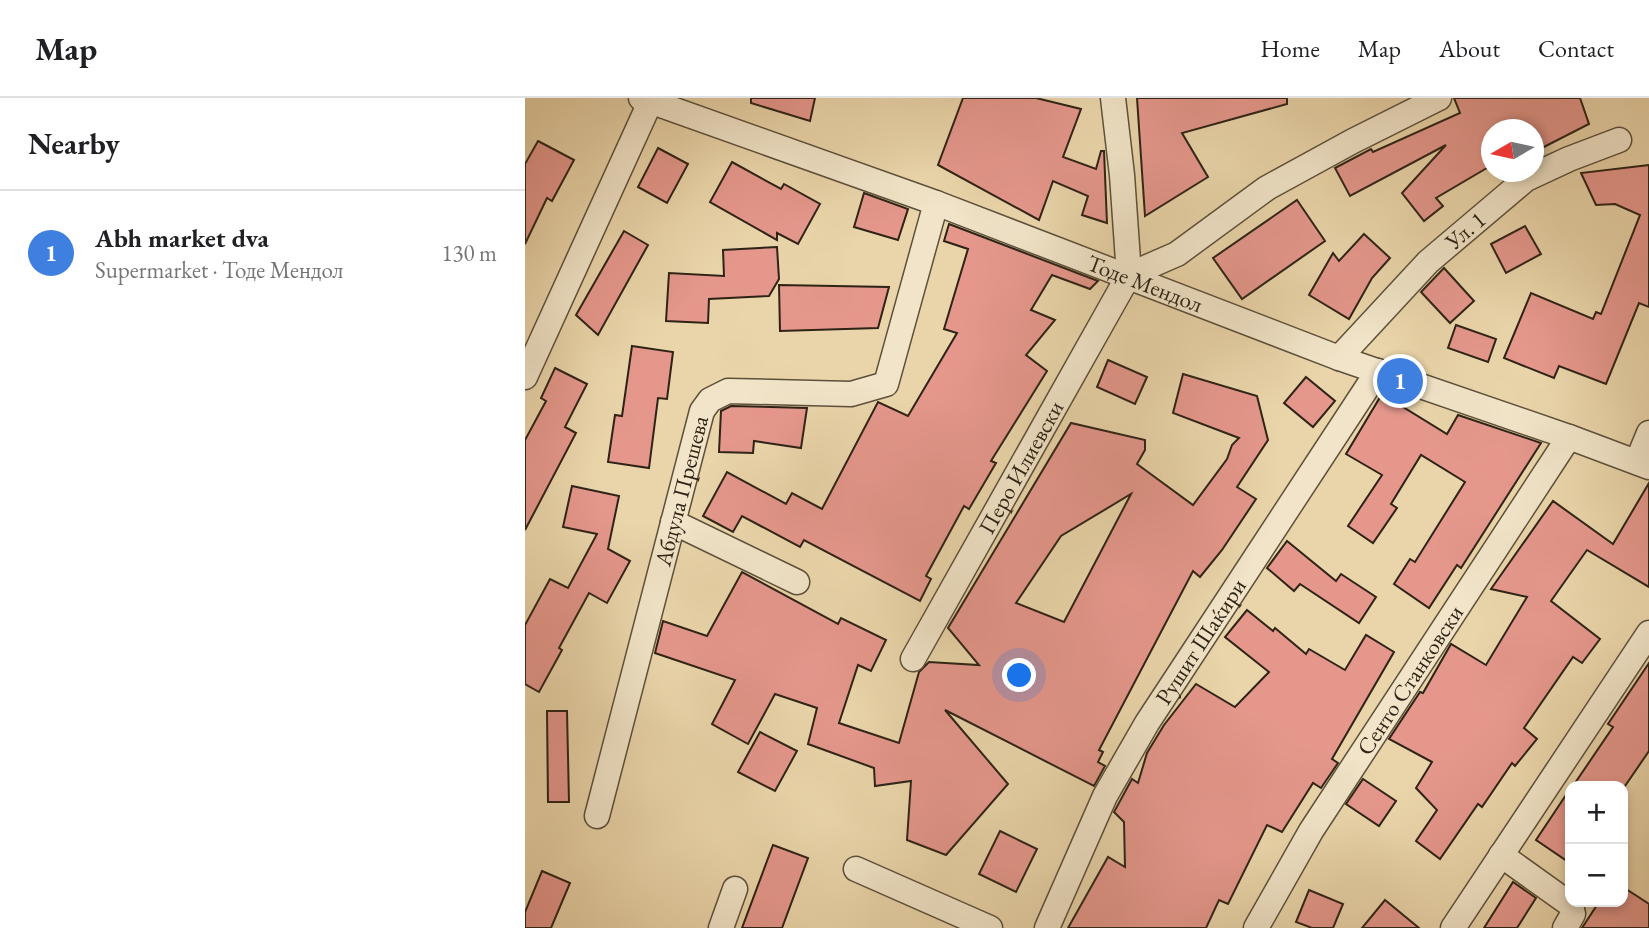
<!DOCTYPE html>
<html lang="en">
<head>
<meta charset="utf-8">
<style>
  :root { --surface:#fff; --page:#f2f2f2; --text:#202124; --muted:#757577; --line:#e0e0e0; --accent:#8f2418 }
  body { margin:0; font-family:"EB Garamond",serif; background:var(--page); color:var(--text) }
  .controls { position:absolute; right:21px; bottom:21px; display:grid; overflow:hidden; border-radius:14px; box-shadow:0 4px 10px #0003 }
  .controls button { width:63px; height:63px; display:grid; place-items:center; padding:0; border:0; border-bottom:2px solid var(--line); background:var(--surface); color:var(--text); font:35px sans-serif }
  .compass { position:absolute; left:956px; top:21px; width:63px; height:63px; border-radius:50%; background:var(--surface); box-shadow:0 4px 10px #0003; rotate:261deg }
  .you { position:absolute; left:495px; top:578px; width:24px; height:24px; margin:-18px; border:5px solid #fff; border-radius:50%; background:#1a73e8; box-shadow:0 0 0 10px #1a73e833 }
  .badge { display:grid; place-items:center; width:46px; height:46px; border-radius:50%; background:var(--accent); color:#fff; font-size:23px; font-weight:700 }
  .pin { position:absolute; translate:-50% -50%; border:4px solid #fff; box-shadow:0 2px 7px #0006 }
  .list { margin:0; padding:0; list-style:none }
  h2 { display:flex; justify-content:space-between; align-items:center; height:91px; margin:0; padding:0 28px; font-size:30px }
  h2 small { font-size:23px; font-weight:400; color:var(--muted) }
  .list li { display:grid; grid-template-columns:46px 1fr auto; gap:21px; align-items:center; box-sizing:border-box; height:126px; padding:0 28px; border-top:2px solid var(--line) }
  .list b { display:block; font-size:26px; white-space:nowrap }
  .list p { margin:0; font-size:23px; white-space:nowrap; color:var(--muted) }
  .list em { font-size:23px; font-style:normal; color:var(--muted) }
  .map { position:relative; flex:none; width:1124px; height:830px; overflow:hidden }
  header { display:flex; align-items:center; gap:42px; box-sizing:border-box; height:98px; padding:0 35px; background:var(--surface); border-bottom:2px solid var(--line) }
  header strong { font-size:33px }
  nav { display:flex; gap:38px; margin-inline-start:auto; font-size:24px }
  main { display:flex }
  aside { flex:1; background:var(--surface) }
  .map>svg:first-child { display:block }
  .building { fill:#e5978c; stroke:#2e2316; stroke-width:2; fill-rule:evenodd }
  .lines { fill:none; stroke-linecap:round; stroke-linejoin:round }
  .minor-casing { stroke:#5d503b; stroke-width:27 }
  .minor { stroke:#f1e4c8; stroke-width:24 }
  .labels { text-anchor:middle; stroke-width:6; stroke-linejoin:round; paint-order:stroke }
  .street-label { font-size:23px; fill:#2e2316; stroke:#f1e4c8 }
</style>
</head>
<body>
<header>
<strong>Map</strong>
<nav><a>Home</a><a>Map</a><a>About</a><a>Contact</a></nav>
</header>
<main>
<aside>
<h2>Nearby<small></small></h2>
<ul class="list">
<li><span class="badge" style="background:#3f7fe0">1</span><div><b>Abh market dva</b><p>Supermarket · Тоде Мендол</p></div><em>130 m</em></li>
</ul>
</aside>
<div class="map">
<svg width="1124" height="830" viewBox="0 0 1124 830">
  <rect width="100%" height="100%" fill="#ead5aa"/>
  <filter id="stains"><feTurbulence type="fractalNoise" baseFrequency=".00286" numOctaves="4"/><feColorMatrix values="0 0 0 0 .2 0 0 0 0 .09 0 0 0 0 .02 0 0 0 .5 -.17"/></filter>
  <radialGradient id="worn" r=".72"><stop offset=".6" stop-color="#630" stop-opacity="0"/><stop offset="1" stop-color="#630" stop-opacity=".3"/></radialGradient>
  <g class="building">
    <path d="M226,0h64l-5,23 -59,-18z"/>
    <path d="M438,0h73l45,11 -18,48 33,12 5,-18h3l3,72 -25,-8 6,-19 -35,-15 -14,39 -101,-55z"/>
    <path d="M612,0h150v6l-105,29 26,44 -63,39z"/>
    <path d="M929,0h126l9,26 -55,28v-22h-42v35l-56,33 7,8 -19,15 -22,-28 44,-48 -96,51 -15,-28 36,-19 2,3 87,-39z"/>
    <path d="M13,43l36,19 -22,41 -5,-3 -22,46v-80z"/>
    <path d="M133,50l30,16 -21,39 -29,-16z"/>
    <path d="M207,64l49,27 3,-5 36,20 -22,40 -21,-11v7l-67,-38z"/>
    <path d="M1124,67v142l-10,-4 -33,81 -47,-18 -5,12 -50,-20 27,-65 62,26 3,-7 5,2 39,-99 -25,-11 -19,1 -15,-32z"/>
    <path d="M339,95l44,16 -10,31 -44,-13z"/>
    <path d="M772,102l28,41 -83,58 -29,-41z"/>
    <path d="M424,126l149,57 -8,8 -38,-14 -21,35 24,10 -29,35 21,16 -56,90 5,2 -27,46 -5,-3 -38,70 5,3 -11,22 -116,-61 -4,7 -58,-31 -9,16 -30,-16 24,-44 59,32 6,-11 30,16 56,-107 30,14 49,-83 -13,-4 24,-80 -24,-8z"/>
    <path d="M1000,128l16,28 -35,19 -15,-29z"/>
    <path d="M99,133l24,14 -50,90 -22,-20z"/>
    <path d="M839,136l26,24 -18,20 -23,41 -40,-24 24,-42 6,8z"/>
    <path d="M252,149l2,32 -10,17 -60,3 -1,24 -42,-2 3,-48 55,3 -1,-26z"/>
    <path d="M919,170l30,33 -24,22 -29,-31z"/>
    <path d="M254,187l110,2 -11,41 -98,3z"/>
    <path d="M931,227l40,14 -8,23 -40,-14z"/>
    <path d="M107,248l41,6 -6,47 -9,-1 -9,70 -41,-6 7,-47 7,1z"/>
    <path d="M583,262l39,17 -12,27 -38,-17z"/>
    <path d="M30,270l32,16 -22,43 11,6 -51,97v-90l21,-39 -5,-3z"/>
    <path d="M658,276l74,22 11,44 -31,47 19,12 -34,51 -22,27 -7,-6 -94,179 4,2 -5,10 7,4 -11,20 -149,-76 63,74 -62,71 -39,-15 4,-59 -36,5 -1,-18 -66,-24 9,-36 -42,-14 -27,50 -36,-20 23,-44 -80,-27 8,-32 44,15 35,-64 96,52 3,-6 45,22 -15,31 -13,-6 -19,58 60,20 20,-71 10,-10 50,3 -31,-37 123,-205 74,17v10l-8,14 56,41 34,-46 5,-14 7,-7 -66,-25zM606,396l-67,128 -48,-19 45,-67z"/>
    <path d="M781,279l29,24 -22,26 -29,-24z"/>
    <path d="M857,296l65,40 11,-19 83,28 -80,125 -4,-3 -28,43 -35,-24 16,-25 5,3 50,-80 -44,-27 -30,49 6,4 -24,35 -25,-17 34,-51 -36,-21z"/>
    <path d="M206,308l76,2 -6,40 -47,-7 -1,12 -34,-1 2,-41z"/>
    <path d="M1124,385v104l-62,-37 -36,51 49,38 -18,24 -9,-6 -49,71 13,11 -22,27 -3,-3 -30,44 -4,-3 -38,55 -24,-18 21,-31 -21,-22 16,-26 -43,-23 31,-47 3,1 28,-49 35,21 41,-68 -36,-8 62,-88 60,43z"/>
    <path d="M47,388l47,10 -11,53 22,12 -23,42 -18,-10 -30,55 3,2 -23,42 -14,-8v-59l25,-46 18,9 29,-54 -34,-7z"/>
    <path d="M762,443l49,40 5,-7 35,23 -17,26 -59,-39 -6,7 -27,-23z"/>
    <path d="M722,512l26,21 2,-3 31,26 3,-5 36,21 21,-35 28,17 -62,107 6,4 -17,25 -8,-5 -31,49 -15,-7 -39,79 -9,-4 -13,28h-138l40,-71 17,10 -1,-45 -10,-10 18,-33 6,4 9,-30 17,-28 32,-41 39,23 34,-35 -44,-35z"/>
    <path d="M1124,565v88l-24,35h-52l40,-59 -5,-3z"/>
    <path d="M22,613h20l2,91h-21z"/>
    <path d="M235,634l37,19 -22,40 -37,-19z"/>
    <path d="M838,681l33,22 -17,25 -33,-22z"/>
    <path d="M1045,691v74l-34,-23z"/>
    <path d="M475,733l37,18 -21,43 -37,-18z"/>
    <path d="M248,747l35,13 -26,70h-40z"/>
    <path d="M17,773l28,12 -19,45h-26v-16z"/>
    <path d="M988,784l23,16 -19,30h-33z"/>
    <path d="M1098,789l26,17v24h-67l17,-26h24z"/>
    <path d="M784,792l34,14 -10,24h-21l-16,-6z"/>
    <path d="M860,802l34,28h-57z"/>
  </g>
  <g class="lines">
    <defs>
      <g id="minor">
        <path id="s1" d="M116,0l295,105 403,155 230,79 80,30"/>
        <path d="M588,0l9,77 7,100"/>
        <path d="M604,177l48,-21 90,-66 86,-47 86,-43"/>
        <path id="s2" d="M814,260l89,-96 98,-83 43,-20 50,-19"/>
        <path d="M0,279l127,-279"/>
        <path d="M1112,364l12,-29"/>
        <path d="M148,424l124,60"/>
        <path id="s3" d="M388,561l216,-384"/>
        <path id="s4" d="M72,718l105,-405 8,-11 18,-9 123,3 35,-10 50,-181"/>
        <path d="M976,757l70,50 2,9 -8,14"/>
        <path d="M331,771l134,59"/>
        <path d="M196,830l14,-39"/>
        <path id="s5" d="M522,830l58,-132 42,-73 231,-352"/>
        <path id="s6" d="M731,830l55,-97 258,-394"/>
        <path d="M928,830l196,-295"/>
      </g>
    </defs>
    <use href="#minor" class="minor-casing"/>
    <use href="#minor" class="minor"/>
  </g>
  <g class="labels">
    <g class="street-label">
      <text dy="8" stroke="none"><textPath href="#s2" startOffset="180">Ул. 1</textPath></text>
      <text dy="8" stroke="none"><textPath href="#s1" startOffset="537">Тоде Мендол</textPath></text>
      <text dy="8" stroke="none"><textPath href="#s3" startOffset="220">Перо Илиевски</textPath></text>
      <text dy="8" stroke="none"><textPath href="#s4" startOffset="336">Абдула Прешева</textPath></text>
      <text dy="8" stroke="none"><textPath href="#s5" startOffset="326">Рушит Шаќири</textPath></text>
      <text dy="8" stroke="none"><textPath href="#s6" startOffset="292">Сенто Станковски</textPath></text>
    </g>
  </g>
  <rect width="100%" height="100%" filter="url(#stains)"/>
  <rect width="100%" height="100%" fill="url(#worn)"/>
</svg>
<div class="controls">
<button>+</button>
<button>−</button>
</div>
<svg class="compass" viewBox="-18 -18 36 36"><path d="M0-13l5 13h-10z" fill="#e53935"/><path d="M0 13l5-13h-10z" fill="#757577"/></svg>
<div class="you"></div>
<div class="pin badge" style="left:875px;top:283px;background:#3f7fe0">1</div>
</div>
</main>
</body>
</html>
